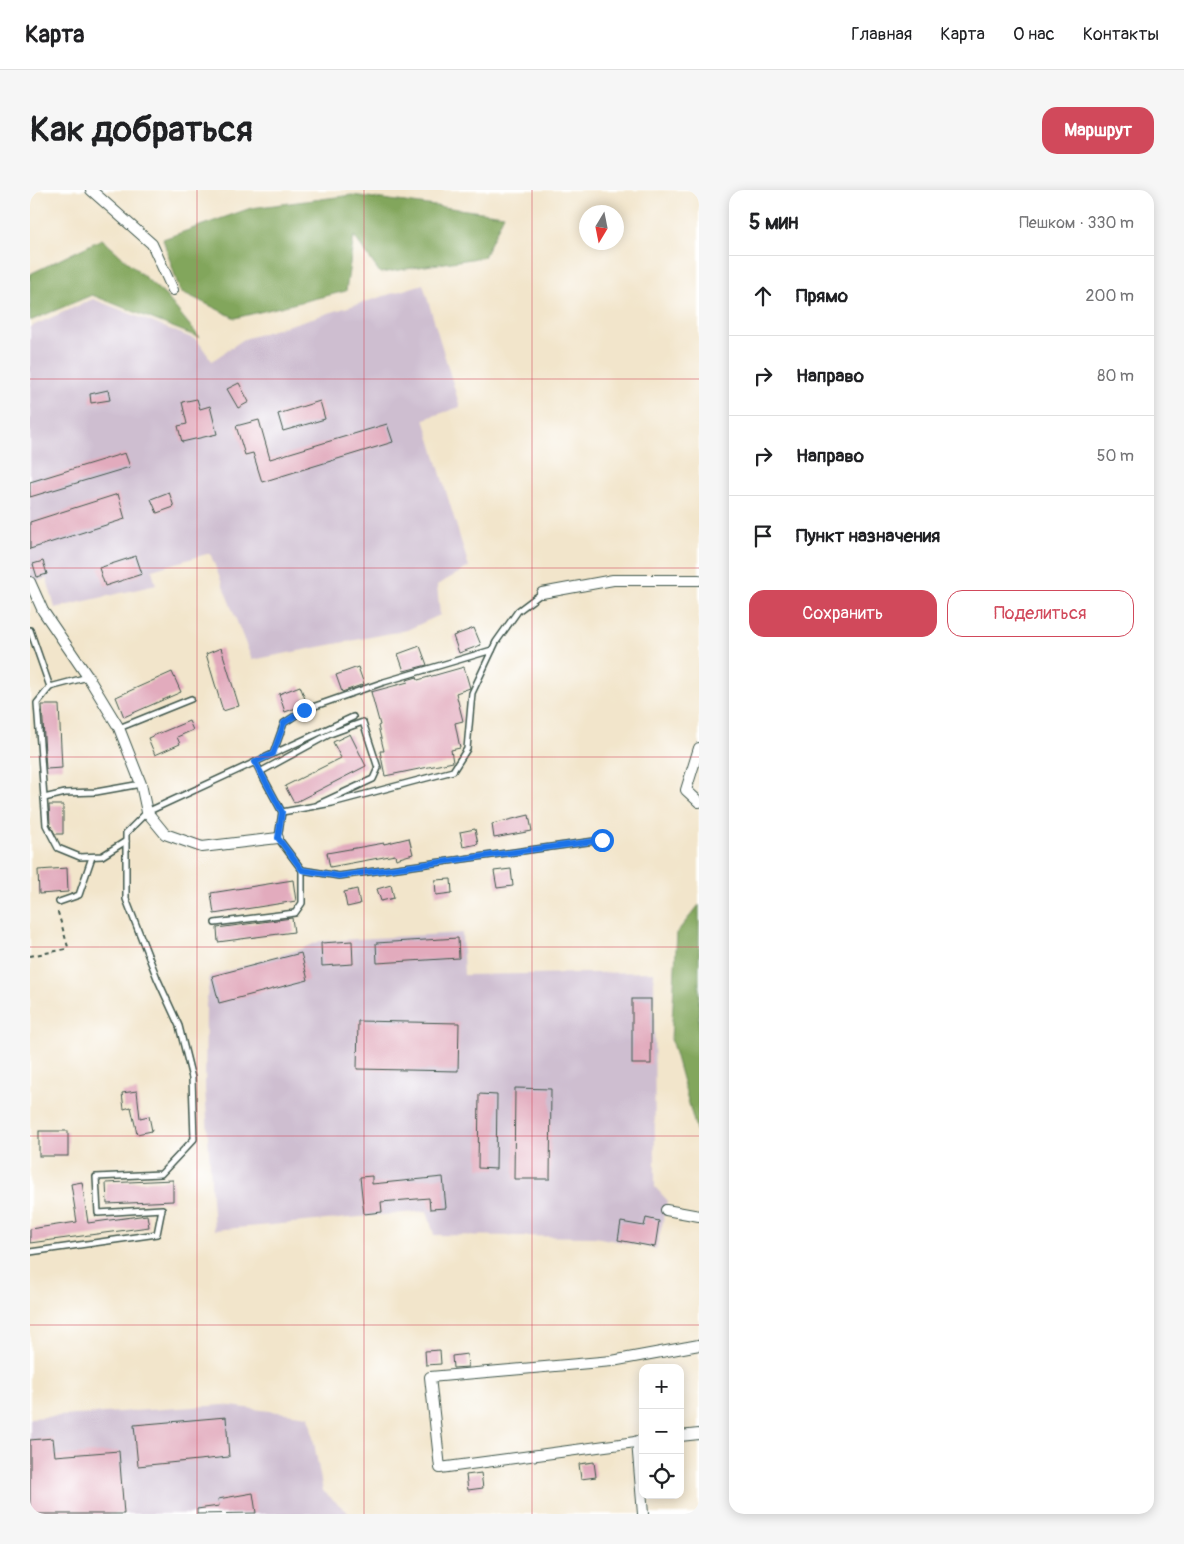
<!DOCTYPE html>
<html lang="ru">
<head>
<meta charset="utf-8">
<style>
  :root { --surface:#fff; --page:#f6f6f6; --text:#202124; --muted:#757577; --line:#e0e0e0; --accent:#d1495b }
  body { margin:0; font-family:Pangolin,sans-serif; background:var(--page); color:var(--text) }
  .controls { position:absolute; right:15px; bottom:15px; display:grid; overflow:hidden; border-radius:10px; box-shadow:0 2px 12px #0003 }
  .controls button { width:45px; height:45px; display:grid; place-items:center; padding:0; border:0; border-bottom:1px solid var(--line); background:var(--surface); color:var(--text); font:25px sans-serif }
  .compass { position:absolute; left:549px; top:15px; width:45px; height:45px; border-radius:50%; background:var(--surface); box-shadow:0 2px 12px #0003; rotate:190deg }
  .stop { position:absolute; width:15px; height:15px; margin:-11px; border:4px solid #1a73e8; border-radius:50%; background:#fff }
  .stop.end { background:#1a73e8; border-color:#fff; box-shadow:0 1px 5px #0008 }
  .list { margin:0; padding:0; list-style:none }
  h2 { display:flex; justify-content:space-between; align-items:center; height:65px; margin:0; padding:0 20px; font-size:21px }
  h2 small { font-size:16px; font-weight:400; color:var(--muted) }
  .list li { display:grid; grid-template-columns:32px 1fr auto; gap:15px; align-items:center; box-sizing:border-box; height:80px; padding:0 20px; border-top:1px solid var(--line) }
  .list b { display:block; font-size:19px; white-space:nowrap }
  .list em { font-size:16px; font-style:normal; color:var(--muted) }
  .actions { display:flex; gap:10px; padding:15px 20px }
  .actions a { flex:1; padding:11px 0; border:1px solid var(--accent); border-radius:15px; text-align:center; font-size:18px; color:var(--accent) }
  .actions .main { background:var(--accent); color:#fff }
  .icon { flex:none; width:28px; height:28px; fill:none; stroke:currentColor; stroke-width:2; stroke-linecap:round; stroke-linejoin:round }
  .map { position:relative; flex:none; width:669px; height:1324px; overflow:hidden; border-radius:15px }
  header { display:flex; align-items:center; gap:30px; box-sizing:border-box; height:70px; padding:0 25px; background:var(--surface); border-bottom:1px solid var(--line) }
  header strong { font-size:24px }
  nav { display:flex; gap:28px; margin-inline-start:auto; font-size:18px }
  .intro { display:flex; align-items:center; justify-content:space-between; box-sizing:border-box; height:120px; padding:0 30px }
  h1 { margin:0; font-size:35px }
  .button { padding:12px 22px; border-radius:15px; background:var(--accent); color:#fff; font-size:18px; font-weight:700 }
  main { display:flex; gap:30px; padding:0 30px }
  aside { flex:1; background:var(--surface); border-radius:15px; box-shadow:0 2px 12px #0003 }
  .map>svg:first-child { display:block }
  .industrial { fill:#cebed0 }
  .forest { fill:#82a65c; stroke:#507248 }
  .building { fill:#e2abbd }
  .lines { fill:none; stroke-linecap:round; stroke-linejoin:round }
  .service-casing { stroke:#3f564b; stroke-width:8 }
  .minor-casing { stroke:#3f564b; stroke-width:12 }
  .path { stroke:#3f564b; stroke-width:2; stroke-dasharray:4 4; stroke-linecap:butt }
  .service { stroke:#fff; stroke-width:5 }
  .minor { stroke:#fff; stroke-width:10 }
  .route { stroke:#1a73e8; stroke-width:6 }
  .grid { fill:none; stroke:#d1495b; stroke-width:1; stroke-opacity:0.55 }
</style>
</head>
<body>
<header>
<strong>Карта</strong>
<nav><a>Главная</a><a>Карта</a><a>О нас</a><a>Контакты</a></nav>
</header>
<div class="intro"><h1>Как добраться</h1><a class="button">Маршрут</a></div>
<main>
<div class="map">
<svg width="669" height="1324" viewBox="0 0 669 1324">
  <rect width="100%" height="100%" fill="#fff"/>
  <filter id="ink" filterUnits="userSpaceOnUse"><feTurbulence type="fractalNoise" baseFrequency=".02" numOctaves="2"/><feDisplacementMap in="SourceGraphic" scale="10" xChannelSelector="R" yChannelSelector="G"/><feConvolveMatrix kernelMatrix="1 2 1 2 8 2 1 2 1" color-interpolation-filters="sRGB"/></filter>
  <filter id="wash" filterUnits="userSpaceOnUse"><feTurbulence type="fractalNoise" baseFrequency=".0096" numOctaves="4" result="noise"/><feDisplacementMap in="SourceGraphic" scale="20" xChannelSelector="R" yChannelSelector="G"/><feGaussianBlur stdDeviation="1.12" result="paint"/><feColorMatrix in="noise" values="0 0 0 0 0 0 0 0 0 0 0 0 0 0 0 0 0 1.4 0 .05"/><feComposite in="paint" operator="in"/></filter>
  <g filter="url(#wash)">
    <rect width="100%" height="100%" fill="#f2e5cb"/>
    <g class="industrial">
      <path d="M393,94l37,123 -36,12 45,148 -32,18 3,30 -33,15 -155,30 -42,-107 -58,17 4,15 -101,23 -8,-29 -17,3v-255l63,-28 104,41 15,21 32,-22z"/>
      <path d="M432,743l2,42 190,-3 1,215 13,14 -12,48 -61,-12 -161,-2 -7,-24 -213,19 -9,-141 1,-85 4,-28 91,-27 19,-8z"/>
      <path d="M193,1215l86,11 14,75 27,23h-320v-96z"/>
    </g>
    <g class="forest">
      <path d="M322,5l152,20 -20,42 -104,16 -26,-37 -8,55 -111,27 -55,-27 -17,-52 88,-31z"/>
      <path d="M72,49l64,57 34,42 -108,-43 -62,26v-47z"/>
      <path d="M669,715v235l-28,-101 6,-107z"/>
    </g>
    <g id="blocks">
      <g class="building">
        <path d="M209,193l10,19 -11,6 -11,-19z"/>
        <path d="M78,200l2,10 -19,3 -1,-9z"/>
        <path d="M167,209l3,10 10,-3 7,28 -35,8 -4,-16 9,-2 -5,-22z"/>
        <path d="M290,211l5,18 -42,12 -5,-17z"/>
        <path d="M229,230l11,39 117,-35 6,18 -131,40 -9,-29 -8,2 -9,-29z"/>
        <path d="M95,263l5,14 -100,30v-15z"/>
        <path d="M139,302l5,15 -17,6 -6,-14z"/>
        <path d="M88,304l7,25 -95,30v-27z"/>
        <path d="M106,366l6,18 -37,12 -6,-18z"/>
        <path d="M13,371l4,13 -10,3 -4,-13z"/>
        <path d="M444,438l7,17 -22,8 -6,-17z"/>
        <path d="M390,456l7,19 -23,6 -6,-17z"/>
        <path d="M191,458l18,58 -16,5 -17,-57z"/>
        <path d="M328,477l6,17 -22,8 -6,-17z"/>
        <path d="M434,477l6,21 -14,5 7,28 -8,2 5,25 -9,2 2,12 -68,14 -5,-25h4l-6,-25 2,-1 -9,-33 37,-10 -1,-2 10,-3 1,3z"/>
        <path d="M142,482l9,20 -57,25 -8,-20z"/>
        <path d="M270,496l7,18 -22,8 -6,-18z"/>
        <path d="M12,515h17l3,63 -16,1z"/>
        <path d="M159,531l4,9 -16,7 3,7 -25,11 -7,-17z"/>
        <path d="M320,544l16,32 -72,37 -9,-17 56,-28 -8,-16z"/>
        <path d="M19,615h14v29h-8l-5,-10z"/>
        <path d="M499,625l3,16 -38,7 -2,-14z"/>
        <path d="M445,639l3,15 -15,3 -3,-15z"/>
        <path d="M379,648l4,16 -17,5 -1,-4 -65,12 -3,-14 57,-10v1z"/>
        <path d="M37,678l1,24 -29,2 -1,-24z"/>
        <path d="M481,679l2,17 -16,2 -3,-17z"/>
        <path d="M421,689l1,14 -16,2 -1,-15z"/>
        <path d="M263,690l3,21 -82,13 -3,-21z"/>
        <path d="M361,695l3,13 -13,3 -4,-12z"/>
        <path d="M327,699l3,15 -13,3 -3,-15z"/>
        <path d="M262,728l2,14 -76,10 -1,-14z"/>
        <path d="M428,748l1,20 -82,5 -1,-20z"/>
        <path d="M322,751l1,23 -31,2 -1,-23z"/>
        <path d="M271,763l7,27 -89,23 -7,-27z"/>
        <rect x="602" y="809" width="19" height="65"/>
        <path d="M328,831l101,2 -1,48 -101,-2z"/>
        <path d="M485,898l36,1 -1,90h-36z"/>
        <path d="M107,901l3,27 9,-2 3,15 -15,3 -6,-27 -7,2 -2,-16z"/>
        <path d="M449,904l18,1 -1,74 -18,-1z"/>
        <rect x="9" y="941" width="29" height="25"/>
        <path d="M342,986v8l71,-7 3,31 -16,1 -1,-11 -48,4 1,10 -18,2 -4,-37z"/>
        <path d="M143,990v21l-66,3 -1,-21z"/>
        <path d="M52,992l6,41 59,-8 2,12 -119,16v-14l47,-7 -6,-38z"/>
        <path d="M616,1028l13,3 -4,26 -37,-7 3,-18 23,4z"/>
        <path d="M410,1160l1,14 -15,1 -1,-14z"/>
        <path d="M437,1164l1,13 -15,1 -1,-12z"/>
        <path d="M196,1227l3,40 -91,9 -4,-41z"/>
        <path d="M23,1248l2,18 64,-5 5,63h-94v-74z"/>
        <path d="M564,1272l2,15 -15,2 -2,-15z"/>
        <path d="M451,1283l2,15 -15,2 -2,-15z"/>
        <path d="M223,1303l3,20 -59,1v-5l22,-3 -1,-7z"/>
      </g>
    </g>
  </g>
  <g filter="url(#ink)">
    <use href="#blocks" fill-opacity="0" stroke="#3f564b" stroke-width="1"/>
    <g class="lines">
      <defs>
        <g id="service">
          <path d="M0,440l20,57 -13,16 9,122 12,23 22,9 22,-1 24,-15"/>
          <path d="M20,497l38,-10"/>
          <path d="M89,538l72,-29"/>
          <path d="M243,564l11,-31 20,-13 80,-28 108,-32"/>
          <path d="M225,572l27,50 50,-9 121,-32 14,-22 5,-56 24,-51 22,-31 24,-18"/>
          <path d="M230,582l70,-38 33,-12 15,46 -5,11 -54,25"/>
          <path d="M14,608l21,-5 31,-1 45,-8"/>
          <path d="M252,622l-4,26 24,32 37,6 263,-36"/>
          <path d="M29,712l20,-7 13,-38"/>
          <path d="M185,733l80,-10 7,-10v-33"/>
          <path d="M0,1062l127,-18 5,-25 -64,4 -2,-36 65,-3 33,-35 -2,-61 -13,-52 -22,-48 -31,-79v-66l21,-21 206,-95"/>
        </g>
        <g id="minor">
          <path d="M61,0l61,54 21,46"/>
          <path d="M0,392l13,29 45,66 31,51 22,56 6,28 18,22 37,13 76,-9"/>
          <path d="M512,403l71,-13h86"/>
          <path d="M669,558l-13,42 13,12"/>
          <path d="M636,1020l33,6"/>
          <path d="M650,1246l19,-2"/>
          <path d="M607,1251l6,73"/>
          <path d="M613,1251l-203,27 -10,-91 182,-16 87,-16"/>
        </g>
      </defs>
      <use href="#service" class="service-casing"/>
      <use href="#minor" class="minor-casing"/>
      <path class="path" d="M0,766l36,-7 2,-2 -11,-38"/>
      <use href="#service" class="service"/>
      <use href="#minor" class="minor"/>
    </g>
  </g>
  <g class="lines" filter="url(#ink)">
    <path class="route" d="M274,520l-20,13 -11,31 -18,8 27,50 -4,26 24,32 37,6 263,-36"/>
  </g>
  <path class="grid" d="M167,0v1324M334,0v1324M502,0v1324M0,189h669M0,378h669M0,567h669M0,757h669M0,946h669M0,1135h669"/>
</svg>
<div class="controls">
<button>+</button>
<button>−</button>
<button><svg class="icon" aria-label="locate" viewBox="0 0 24 24"><circle cx="12" cy="12" r="6"/><path d="M12 2v4M12 18v4M2 12h4M18 12h4"/></svg></button>
</div>
<svg class="compass" viewBox="-18 -18 36 36"><path d="M0-13l5 13h-10z" fill="#e53935"/><path d="M0 13l5-13h-10z" fill="#757577"/></svg>
<div class="stop" style="left:572px;top:650px"></div>
<div class="stop end" style="left:274px;top:520px"></div>
</div>
<aside>
<h2>5 мин<small>Пешком · 330 m</small></h2>
<ul class="list">
<li><svg class="icon" aria-label="ahead" viewBox="0 0 24 24"><path d="M12 20V5M6 11l6-6 6 6"/></svg><div><b>Прямо</b></div><em>200 m</em></li>
<li><svg class="icon" aria-label="right" viewBox="0 0 24 24"><path d="M7 20v-9h11M14 6l5 5-5 5"/></svg><div><b>Направо</b></div><em>80 m</em></li>
<li><svg class="icon" aria-label="right" viewBox="0 0 24 24"><path d="M7 20v-9h11M14 6l5 5-5 5"/></svg><div><b>Направо</b></div><em>50 m</em></li>
<li><svg class="icon" aria-label="arrive" viewBox="0 0 24 24"><path d="M6 21V4h12l-3 4 3 4H6"/></svg><div><b>Пункт назначения</b></div></li>
</ul>
<div class="actions"><a class="main">Сохранить</a><a>Поделиться</a></div>
</aside>
</main>
</body>
</html>
